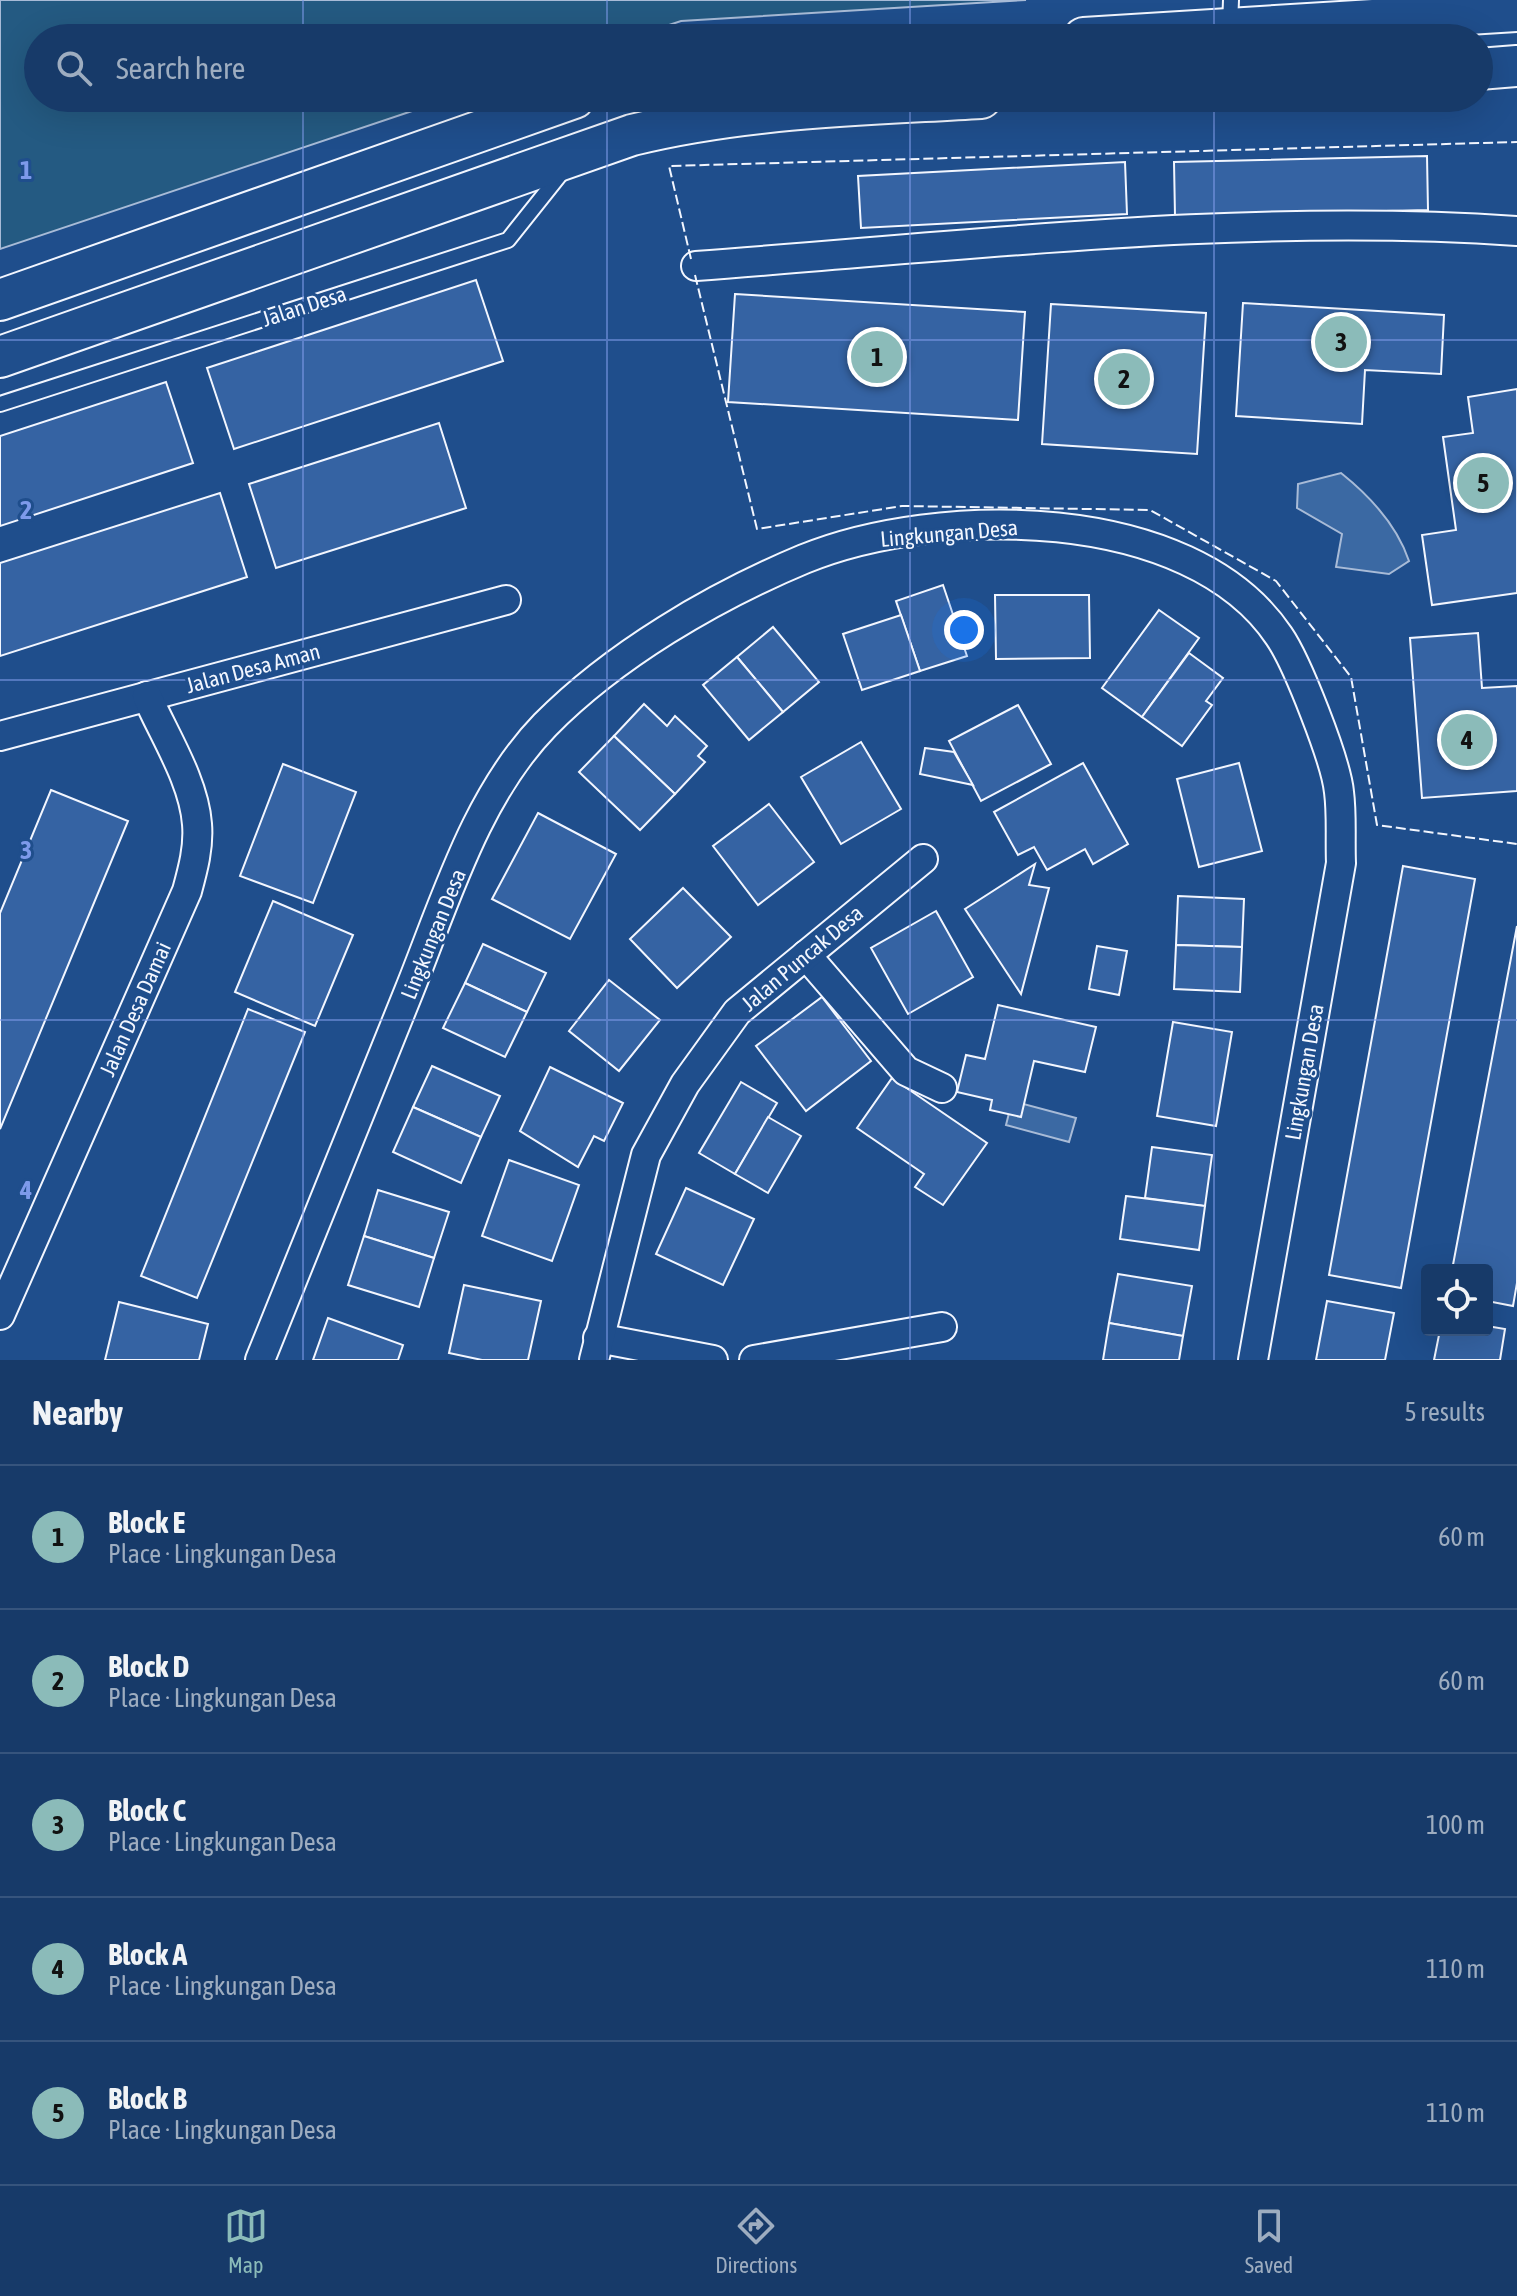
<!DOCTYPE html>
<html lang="en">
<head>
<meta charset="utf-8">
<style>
  :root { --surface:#173a69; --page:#244571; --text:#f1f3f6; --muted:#9eadc0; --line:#36547d; --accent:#8bbbb9 }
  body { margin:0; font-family:"Asap Condensed",sans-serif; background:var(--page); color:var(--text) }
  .controls { position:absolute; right:24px; bottom:24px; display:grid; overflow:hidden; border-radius:8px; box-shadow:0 8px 32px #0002 }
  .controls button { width:72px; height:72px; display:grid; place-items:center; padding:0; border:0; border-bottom:2px solid var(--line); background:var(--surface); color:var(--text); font:40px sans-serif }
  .you { position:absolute; left:964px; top:630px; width:28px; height:28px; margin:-20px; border:6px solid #fff; border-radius:50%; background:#1a73e8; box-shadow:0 0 0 12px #1a73e833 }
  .badge { display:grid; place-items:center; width:52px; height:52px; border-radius:50%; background:var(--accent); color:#111; font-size:26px; font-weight:700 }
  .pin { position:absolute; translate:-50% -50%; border:4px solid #fff; box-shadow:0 2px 8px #0006 }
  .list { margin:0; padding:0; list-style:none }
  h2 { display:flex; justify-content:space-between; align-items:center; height:104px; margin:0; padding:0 32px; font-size:34px }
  h2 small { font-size:26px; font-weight:400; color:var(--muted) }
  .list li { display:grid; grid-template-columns:52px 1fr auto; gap:24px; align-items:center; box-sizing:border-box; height:144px; padding:0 32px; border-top:2px solid var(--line) }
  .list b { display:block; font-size:30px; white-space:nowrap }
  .list p { margin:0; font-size:26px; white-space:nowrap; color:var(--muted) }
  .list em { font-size:26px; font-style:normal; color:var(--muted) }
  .icon { flex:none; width:44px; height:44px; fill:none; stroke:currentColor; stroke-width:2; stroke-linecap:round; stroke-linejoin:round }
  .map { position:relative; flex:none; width:1517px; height:1360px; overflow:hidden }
  .search { position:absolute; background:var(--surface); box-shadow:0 8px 32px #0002; left:24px; right:24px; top:24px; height:88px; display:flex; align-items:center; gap:20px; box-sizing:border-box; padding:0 28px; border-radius:44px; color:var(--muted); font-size:30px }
  .sheet { height:824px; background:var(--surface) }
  nav { display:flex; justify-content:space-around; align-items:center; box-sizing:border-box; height:112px; border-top:2px solid var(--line); background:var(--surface); font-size:22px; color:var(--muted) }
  nav a { display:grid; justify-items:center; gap:4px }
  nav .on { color:var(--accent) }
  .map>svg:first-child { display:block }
  .green { fill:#245a82; stroke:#a8bbd7; stroke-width:2 }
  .water { fill:#3b69a3; stroke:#a8bbd7; stroke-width:2 }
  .building { fill:#3563a3; stroke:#f2f6ff; stroke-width:2 }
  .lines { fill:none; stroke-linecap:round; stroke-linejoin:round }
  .service-casing { stroke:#f2f6ff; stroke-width:18 }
  .minor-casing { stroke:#f2f6ff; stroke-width:32 }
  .secondary-casing { stroke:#f2f6ff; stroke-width:44 }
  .service { stroke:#1f4e8c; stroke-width:14 }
  .minor { stroke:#1f4e8c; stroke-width:28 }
  .secondary { stroke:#1f4e8c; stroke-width:40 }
  .fence { stroke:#f2f6ff; stroke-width:2; stroke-dasharray:10 4; stroke-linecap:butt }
  .grid { fill:none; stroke:#7d9aea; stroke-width:2; stroke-opacity:0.55 }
  .labels { text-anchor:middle; stroke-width:6; stroke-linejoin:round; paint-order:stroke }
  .street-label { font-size:22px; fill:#f2f6ff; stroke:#1f4e8c }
  .grid-label { font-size:26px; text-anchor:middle; font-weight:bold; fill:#7d9aea; stroke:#1f4e8c; stroke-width:6; stroke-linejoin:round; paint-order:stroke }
</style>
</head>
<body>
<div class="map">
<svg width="1517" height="1360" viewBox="0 0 1517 1360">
  <rect width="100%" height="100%" fill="#1f4e8c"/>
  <path class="green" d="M0,0h1026l-345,21 -51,17h-592v60h413l-451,151z"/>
  <g class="water">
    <path d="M1341,473c30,24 56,52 68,88l-20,13 -53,-7 6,-33 -45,-26 1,-24z"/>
    <path d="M1012,1101l64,17 -7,24 -63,-17z"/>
  </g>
  <g class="building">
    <path d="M1427,156l1,54 -253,6 -1,-54z"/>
    <path d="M1125,162l2,52 -266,14 -3,-52z"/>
    <path d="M476,280l27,81 -269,88 -27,-81z"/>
    <path d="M735,294l290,18 -7,108 -290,-18z"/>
    <path d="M1243,303l201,12 -3,59 -76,-4 -3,54 -126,-8z"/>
    <path d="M1051,304l155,9 -9,141 -155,-10z"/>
    <path d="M166,382l27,81 -193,63v-90z"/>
    <path d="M1517,389v204l-85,12 -10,-70 34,-5 -13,-93 30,-4 -5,-36z"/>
    <path d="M439,423l27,85 -190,60 -27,-84z"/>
    <path d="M220,493l27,84 -247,79v-93z"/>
    <path d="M943,585l24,71 -47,15 -24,-70z"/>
    <path d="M995,595h94l1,63 -94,1z"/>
    <path d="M1159,610l40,28 -57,79 -40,-29z"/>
    <path d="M901,615l19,56 -58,19 -19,-56z"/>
    <path d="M773,627l46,55 -36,30 -46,-55z"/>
    <path d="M1478,633l4,55 35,-2v105l-95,7 -12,-160z"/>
    <path d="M1189,653l34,25 -17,23 6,4 -30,41 -40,-29z"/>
    <path d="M737,657l46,55 -34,28 -46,-55z"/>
    <path d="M644,704l23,22 8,-10 32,30 -9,10 7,6 -30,32 -61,-58z"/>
    <path d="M1018,705l33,59 -70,37 -32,-60z"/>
    <path d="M614,736l61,58 -35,36 -61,-58z"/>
    <path d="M861,742l40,67 -60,35 -40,-67z"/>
    <path d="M925,748l29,4 19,33 -53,-11z"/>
    <path d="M1083,763l45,81 -35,20 -8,-15 -38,21 -13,-23 -16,8 -24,-43z"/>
    <path d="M1239,763l23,88 -63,16 -22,-88z"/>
    <path d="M283,764l73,28 -43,111 -73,-27z"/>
    <path d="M51,790l77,31 -128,308v-216z"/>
    <path d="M769,804l45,58 -56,43 -45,-59z"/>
    <path d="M538,813l78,41 -46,85 -78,-40z"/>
    <path d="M1035,864l-6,21 20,3 -28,106 -56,-85z"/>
    <path d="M1403,866l72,13 -74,409 -72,-13z"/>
    <path d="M683,888l48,49 -54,51 -47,-49z"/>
    <path d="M1178,896l66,3 -2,48 -66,-2z"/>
    <path d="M273,901l80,34 -38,91 -80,-34z"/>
    <path d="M936,911l37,66 -65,37 -37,-66z"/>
    <path d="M1517,926v357l-4,23 -26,-5v-31h-35z"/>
    <path d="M483,944l63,29 -19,39 -62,-29z"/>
    <path d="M1176,945l66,2 -2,45 -66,-3z"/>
    <path d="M1097,946l30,5 -8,44 -30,-6z"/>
    <path d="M609,980l51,40 -41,51 -50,-40z"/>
    <path d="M465,983l62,29 -22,45 -62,-29z"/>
    <path d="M822,997l49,64 -65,50 -50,-65z"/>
    <path d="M998,1005l98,22 -11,45 -51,-11 -13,56 -31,-7 2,-10 -35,-8 9,-37 19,4z"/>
    <path d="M248,1009l57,23 -108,266 -56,-22z"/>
    <path d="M1173,1022l59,10 -16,94 -59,-10z"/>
    <path d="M432,1066l68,30 -19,41 -68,-30z"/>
    <path d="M550,1067l73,36 -19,38 -10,-5 -16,31 -58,-36z"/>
    <path d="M892,1078l95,65 -44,62 -28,-18 9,-13 -67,-46z"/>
    <path d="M741,1082l36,21 -42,71 -36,-21z"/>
    <path d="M413,1107l68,30 -20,46 -68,-31z"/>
    <path d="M768,1117l33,19 -33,57 -33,-19z"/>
    <path d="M1152,1147l60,8 -7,51 -60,-8z"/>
    <path d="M509,1160l70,25 -27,76 -70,-25z"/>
    <path d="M686,1188l68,31 -31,66 -67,-31z"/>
    <path d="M378,1190l71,22 -15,46 -70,-22z"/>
    <path d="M1126,1196l79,10 -6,44 -79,-11z"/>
    <path d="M364,1236l70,22 -15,49 -71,-22z"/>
    <path d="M1118,1274l74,12 -9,50 -74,-13z"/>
    <path d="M464,1285l77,16 -13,59h-46l-33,-7z"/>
    <path d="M1327,1301l67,12 -9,47h-69z"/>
    <path d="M119,1302l89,22 -9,36h-94z"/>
    <path d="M328,1318l75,27 -5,15h-85z"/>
    <path d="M1109,1323l74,13 -4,24h-76z"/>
    <path d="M1487,1326l18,3 -5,31h-66l6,-30h47z"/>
  </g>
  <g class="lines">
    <defs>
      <g id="service">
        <path d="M1230,26l1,-26"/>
        <path d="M0,404l508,-164 55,-69"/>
      </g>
      <g id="minor">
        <path d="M696,266c271,-20 550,-54 821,-35"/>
        <path d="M0,736l506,-136"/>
        <path d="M806,955l100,116 36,17"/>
        <path d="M0,1315l187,-424c6,-22 12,-44 10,-67 -3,-43 -33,-89 -50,-128"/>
        <path d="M598,1338l115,22"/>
        <path d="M260,1360c49,-123 99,-246 149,-369 36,-89 67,-195 136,-266 69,-70 168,-128 259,-166 132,-54 386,-56 475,77 18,26 57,125 60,156 3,23 1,47 2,71l-88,497"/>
        <path d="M594,1360l52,-205 39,-71 52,-72 186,-153"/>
        <path d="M754,1360l188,-33"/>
      </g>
      <g id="secondary">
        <path d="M1084,38l433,-27"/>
        <path d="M1479,69l38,-3"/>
        <path d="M0,300l574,-202"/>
        <path d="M0,357l632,-222c114,-28 232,-30 349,-37"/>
      </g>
    </defs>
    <use href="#service" class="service-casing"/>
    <use href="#minor" class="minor-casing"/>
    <use href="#secondary" class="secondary-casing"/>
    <use href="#service" class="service"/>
    <use href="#minor" class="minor"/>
    <use href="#secondary" class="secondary"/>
    <g class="fence">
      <path d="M691,259l-22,-93 848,-24"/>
      <path d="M695,275l62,254 145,-23 248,4 126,71 75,96 26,148 140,19"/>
    </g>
  </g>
  <path class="grid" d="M303,0v38M607,0v38M910,0v38M1214,0v38M303,98v1262M607,98v1262M910,98v1262M1214,98v1262M0,340h1517M0,680h1517M0,1020h1517"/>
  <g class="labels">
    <g class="street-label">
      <text transform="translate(304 306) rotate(-18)" y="8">Jalan Desa</text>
      <text transform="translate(949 533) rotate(-5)" y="8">Lingkungan Desa</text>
      <text transform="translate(253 668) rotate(-15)" y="8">Jalan Desa Aman</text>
      <text transform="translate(433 934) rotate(-68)" y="8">Lingkungan Desa</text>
      <text transform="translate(802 958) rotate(-40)" y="8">Jalan Puncak Desa</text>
      <text transform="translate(135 1009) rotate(-66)" y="8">Jalan Desa Damai</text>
      <text transform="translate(1304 1072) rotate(-80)" y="8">Lingkungan Desa</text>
    </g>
  </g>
  <g class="grid-label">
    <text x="26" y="179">1</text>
    <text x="26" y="519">2</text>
    <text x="26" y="859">3</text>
    <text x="26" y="1199">4</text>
  </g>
</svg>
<div class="controls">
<button><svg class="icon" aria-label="locate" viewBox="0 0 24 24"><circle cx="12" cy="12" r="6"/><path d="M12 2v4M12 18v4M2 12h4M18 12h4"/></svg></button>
</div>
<div class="you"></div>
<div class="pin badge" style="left:877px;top:357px">1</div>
<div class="pin badge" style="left:1124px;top:379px">2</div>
<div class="pin badge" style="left:1341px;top:342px">3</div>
<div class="pin badge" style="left:1467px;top:740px">4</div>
<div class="pin badge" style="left:1483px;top:483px">5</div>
<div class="search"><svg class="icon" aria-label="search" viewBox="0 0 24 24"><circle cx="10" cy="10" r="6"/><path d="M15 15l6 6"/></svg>Search here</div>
</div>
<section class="sheet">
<h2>Nearby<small>5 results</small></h2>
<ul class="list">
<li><span class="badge">1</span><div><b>Block E</b><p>Place · Lingkungan Desa</p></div><em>60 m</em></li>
<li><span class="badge">2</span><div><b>Block D</b><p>Place · Lingkungan Desa</p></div><em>60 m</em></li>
<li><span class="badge">3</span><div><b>Block C</b><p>Place · Lingkungan Desa</p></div><em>100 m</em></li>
<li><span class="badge">4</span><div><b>Block A</b><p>Place · Lingkungan Desa</p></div><em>110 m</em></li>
<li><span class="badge">5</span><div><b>Block B</b><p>Place · Lingkungan Desa</p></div><em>110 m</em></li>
</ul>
</section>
<nav>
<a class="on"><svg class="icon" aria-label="map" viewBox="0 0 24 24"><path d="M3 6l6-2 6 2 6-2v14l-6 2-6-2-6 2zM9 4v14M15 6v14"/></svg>Map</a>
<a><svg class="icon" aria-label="directions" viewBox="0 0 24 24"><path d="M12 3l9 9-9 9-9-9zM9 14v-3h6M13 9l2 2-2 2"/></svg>Directions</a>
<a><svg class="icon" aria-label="saved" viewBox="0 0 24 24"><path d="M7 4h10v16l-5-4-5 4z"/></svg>Saved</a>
</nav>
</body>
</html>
